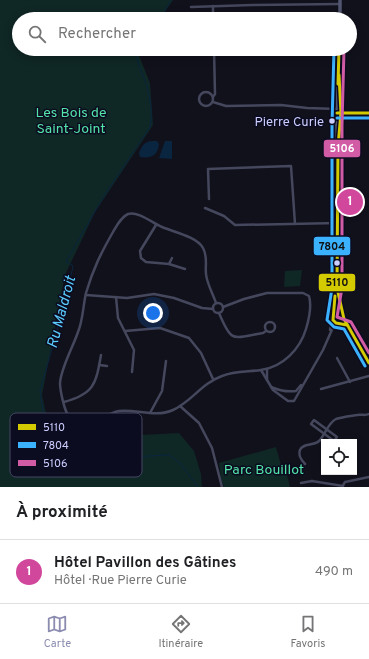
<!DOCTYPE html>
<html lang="fr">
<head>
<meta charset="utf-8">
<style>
  :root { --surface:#fff; --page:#f6f6f6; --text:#202124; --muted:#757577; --line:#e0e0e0; --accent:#8b8cb0 }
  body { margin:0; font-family:Overpass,sans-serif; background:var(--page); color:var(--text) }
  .controls { position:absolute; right:12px; bottom:12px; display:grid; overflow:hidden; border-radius:0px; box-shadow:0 2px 10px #0003 }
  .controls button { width:36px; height:36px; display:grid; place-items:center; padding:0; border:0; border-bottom:1px solid var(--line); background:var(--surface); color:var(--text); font:20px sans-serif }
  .you { position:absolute; left:153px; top:313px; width:14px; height:14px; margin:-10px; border:3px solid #fff; border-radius:50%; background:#1a73e8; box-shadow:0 0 0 6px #1a73e833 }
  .badge { display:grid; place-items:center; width:26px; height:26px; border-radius:50%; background:var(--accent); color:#fff; font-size:13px; font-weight:700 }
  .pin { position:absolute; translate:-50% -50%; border:2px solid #fff; box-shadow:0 1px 4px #0006 }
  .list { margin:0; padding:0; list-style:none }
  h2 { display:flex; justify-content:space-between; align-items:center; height:52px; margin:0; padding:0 16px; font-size:17px }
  h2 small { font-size:13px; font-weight:400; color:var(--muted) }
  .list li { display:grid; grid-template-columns:26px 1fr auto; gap:12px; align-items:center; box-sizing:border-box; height:64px; padding:0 16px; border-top:1px solid var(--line) }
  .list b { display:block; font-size:15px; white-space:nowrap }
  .list p { margin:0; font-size:13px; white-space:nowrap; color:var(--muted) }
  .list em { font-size:13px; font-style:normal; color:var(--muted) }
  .icon { flex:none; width:22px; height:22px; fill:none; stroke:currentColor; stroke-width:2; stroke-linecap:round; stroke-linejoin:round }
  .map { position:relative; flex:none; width:369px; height:487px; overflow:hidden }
  .search { position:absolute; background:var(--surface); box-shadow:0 2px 10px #0003; left:12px; right:12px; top:12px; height:44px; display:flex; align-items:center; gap:10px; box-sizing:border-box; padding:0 14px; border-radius:22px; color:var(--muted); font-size:15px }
  .sheet { height:116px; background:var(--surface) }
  nav { display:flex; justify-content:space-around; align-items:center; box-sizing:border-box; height:56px; border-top:1px solid var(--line); background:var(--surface); font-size:11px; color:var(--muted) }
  nav a { display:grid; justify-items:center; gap:2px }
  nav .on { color:var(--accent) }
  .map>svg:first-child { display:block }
  .green { fill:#0f2725 }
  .water { fill:#0a253f }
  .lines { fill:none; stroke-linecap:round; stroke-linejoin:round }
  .stream { stroke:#0a253f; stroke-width:1 }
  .street { stroke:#45475d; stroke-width:2.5 }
  .secondary { stroke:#525570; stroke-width:3.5 }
  .highway { stroke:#5a4862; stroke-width:4.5 }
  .bus-1-casing { stroke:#0c0c21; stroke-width:6 }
  .bus-2-casing { stroke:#0c0c21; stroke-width:6 }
  .bus-3-casing { stroke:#0c0c21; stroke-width:6 }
  .bus-1 { stroke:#d4ca00; stroke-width:3 }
  .bus-2 { stroke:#3bb2ff; stroke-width:3 }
  .bus-3 { stroke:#d25ba6; stroke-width:3 }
  .bus-dot { fill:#ccceff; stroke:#0c0c21; stroke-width:1.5 }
  .labels { text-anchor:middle; stroke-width:3; stroke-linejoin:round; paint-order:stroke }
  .bus-label { font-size:13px; fill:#ccceff; stroke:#0c0c21; text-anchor:end }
  .park-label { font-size:14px; fill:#53e4a9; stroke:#0c0c21 }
  .water-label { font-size:15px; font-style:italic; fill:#5accff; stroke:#0c0c21 }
  .key { fill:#0c0c21; stroke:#464664; stroke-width:1 }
  .key-label { font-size:11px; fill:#ccceff }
  .line-badge { stroke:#0c0c21; stroke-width:1.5 }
  .badge-label { font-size:11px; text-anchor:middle; font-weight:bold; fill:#fff }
  .pale-badge-label { font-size:11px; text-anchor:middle; font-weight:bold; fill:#111 }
</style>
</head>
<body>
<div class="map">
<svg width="369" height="487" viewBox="0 0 369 487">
  <rect width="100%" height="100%" fill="#11111c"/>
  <g class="green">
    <path d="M0,0h173l-13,19h-141v30h121l-2,4 12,30 3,42 -58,87 -30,63 -23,120 4,19 9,17 17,13 69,-9 38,-2 15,18 7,23 1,13h-202z"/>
    <path d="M302,270l-2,16 -16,1 1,-16z"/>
    <path d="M276,447l7,25 3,-1 4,16h-66l-3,-9 -2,-15z"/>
  </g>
  <g class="water">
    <path d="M153,141h4l2,3c-1,11 -8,15 -19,13l-1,-4c3,-8 6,-12 14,-12z"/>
    <path d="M165,141h7v18l-13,-1z"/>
  </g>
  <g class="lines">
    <g class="stream">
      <path d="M160,19l11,-19"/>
      <path d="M137,49c-2,12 5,23 9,34 4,13 7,31 4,44l-48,72 -35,61 -1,2 6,3 1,2 -20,78 -13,46 4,26 6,12 16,17 7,3 21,3 6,3 11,3 58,-3 11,8 18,24"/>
    </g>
    <g class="street">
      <path d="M213,6v13"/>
      <path d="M191,7l62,-2 87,-1"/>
      <circle cx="206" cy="99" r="7"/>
      <path d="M213,97l2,-3 -1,-45"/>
      <path d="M213,102l13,4 55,-1 26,3 31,1"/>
      <path d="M209,199l-1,-30 83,-3 4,58"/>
      <path d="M205,208l19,8 11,9 102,-2"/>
      <path d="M156,225l-16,26 1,7 5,4 23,2 16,5"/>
      <path d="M169,264l3,-6"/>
      <path d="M86,295l41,3 27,-4 20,4 28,10 11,1"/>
      <path d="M116,297l2,21 16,32 -2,22"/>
      <circle cx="218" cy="308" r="5"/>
      <path d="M216,303c-3,-9 -9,-19 -10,-29 -1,-9 2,-17 -3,-26 -6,-11 -29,-16 -41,-21 -10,-4 -23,-16 -34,-13 -7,3 -11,11 -15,18 -12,21 -20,37 -27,61 -3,13 -3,27 -8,39 -5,15 -17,36 -18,51 0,7 4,26 8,32 4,6 10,10 17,10 12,-1 22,-12 34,-14 18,-2 37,7 54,-1 18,-8 29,-27 49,-34 13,-5 26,-4 39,-6 22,-3 39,-21 45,-41 3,-10 6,-23 3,-33l-6,-3h-36l-23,6 -21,8"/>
      <path d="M219,313c13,31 13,25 44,20l3,-2"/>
      <circle cx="270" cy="327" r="5"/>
      <path d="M330,330l2,-11"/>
      <path d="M125,331l35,-3 29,10 12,15 12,26"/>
      <path d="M337,358l13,24"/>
      <path d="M99,365l8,1"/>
      <path d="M267,369v11"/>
      <path d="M261,370l12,20 15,11h6l29,-51 11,-25 2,-2"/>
      <path d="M271,387c9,4 16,5 25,4l5,-6"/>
      <path d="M321,389l48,-13"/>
      <path d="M64,402c30,-8 32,-18 37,-47"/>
      <path d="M180,406l19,17 13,25 10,39"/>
      <path d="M150,413l12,-22 4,-30"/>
      <path d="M314,420l23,17 -3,4 -23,-17z"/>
      <path d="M305,464c-3,-3 -7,-9 -5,-14 2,-7 14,-4 19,-9 6,-6 9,-18 17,-22 6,-2 15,-3 21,-4 5,-1 8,1 12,-1"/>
      <path d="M301,483l11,-2 31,5"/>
      <path d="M342,487l3,-5 24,-5"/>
    </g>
    <g class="secondary">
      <path d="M340,19v-19"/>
      <path d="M339,49l-2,76 1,38 -1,125 -5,31 4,4h5l6,2"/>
      <path d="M339,135l1,-40"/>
      <path d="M338,291l6,28 25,44"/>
    </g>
    <path class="highway" d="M337,113h32"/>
    <defs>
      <g id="bus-1">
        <path d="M339,75l2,38 -3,33 -1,142 7,31 25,44"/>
        <path d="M338,84l1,-35"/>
        <path d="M337,113h32"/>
        <path d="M335,296l-2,24 3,3 11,2"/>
      </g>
      <g id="bus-2">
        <path d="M334,49l-2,76v163l-5,32 7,7 10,2 21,37"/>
        <path d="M337,118h32"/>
      </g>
      <path id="bus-3" d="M344,49l-2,76v163l-5,29 14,5 18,31"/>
    </defs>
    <use href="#bus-1" class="bus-1-casing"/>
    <use href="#bus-2" class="bus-2-casing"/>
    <use href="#bus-3" class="bus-3-casing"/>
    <use href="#bus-1" class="bus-1"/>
    <use href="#bus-2" class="bus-2"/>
    <use href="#bus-3" class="bus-3"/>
  </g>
  <g class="bus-dot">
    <circle cx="332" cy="121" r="3.5"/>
    <circle cx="337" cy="263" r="3.5"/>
  </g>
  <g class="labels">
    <g class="bus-label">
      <text x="324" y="126">Pierre Curie</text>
    </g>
    <g class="park-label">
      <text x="71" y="117">Les Bois de<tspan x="71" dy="16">Saint-Joint</tspan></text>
      <text x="264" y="474">Parc Bouillot</text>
    </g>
    <g class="water-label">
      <text transform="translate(61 312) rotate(-75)" y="5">Ru Maldroit</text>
    </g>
  </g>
  <rect x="10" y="413" width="132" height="64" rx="6" class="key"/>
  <rect x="18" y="424" width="18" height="6" fill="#d4ca00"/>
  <rect x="18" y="442" width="18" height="6" fill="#3bb2ff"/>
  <rect x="18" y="460" width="18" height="6" fill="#d25ba6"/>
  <g class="key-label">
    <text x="43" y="431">5110</text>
    <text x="43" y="449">7804</text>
    <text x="43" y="467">5106</text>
  </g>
  <g class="line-badge">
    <rect x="323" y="139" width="38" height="19" rx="4" fill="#d25ba6"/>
    <rect x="313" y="236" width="38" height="20" rx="4" fill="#3bb2ff"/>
    <rect x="318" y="273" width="38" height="19" rx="4" fill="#d4ca00"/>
  </g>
  <g class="badge-label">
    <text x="342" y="152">5106</text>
  </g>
  <g class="pale-badge-label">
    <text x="332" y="250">7804</text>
    <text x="337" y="286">5110</text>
  </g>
</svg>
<div class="controls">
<button><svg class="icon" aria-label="locate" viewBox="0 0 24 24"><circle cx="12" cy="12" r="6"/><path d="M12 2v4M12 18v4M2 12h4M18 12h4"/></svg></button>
</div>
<div class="you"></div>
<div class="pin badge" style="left:350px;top:202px;background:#d1479c">1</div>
<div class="search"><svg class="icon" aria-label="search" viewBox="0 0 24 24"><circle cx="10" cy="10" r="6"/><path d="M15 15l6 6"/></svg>Rechercher</div>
</div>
<section class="sheet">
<h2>À proximité<small></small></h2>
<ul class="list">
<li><span class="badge" style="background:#d1479c">1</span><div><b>Hôtel Pavillon des Gâtines</b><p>Hôtel · Rue Pierre Curie</p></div><em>490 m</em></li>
</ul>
</section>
<nav>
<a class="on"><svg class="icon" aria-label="map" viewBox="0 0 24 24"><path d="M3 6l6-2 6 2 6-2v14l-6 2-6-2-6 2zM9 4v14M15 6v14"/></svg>Carte</a>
<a><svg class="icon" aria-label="directions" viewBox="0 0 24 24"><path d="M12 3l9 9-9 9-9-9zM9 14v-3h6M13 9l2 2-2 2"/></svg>Itinéraire</a>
<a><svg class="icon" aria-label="saved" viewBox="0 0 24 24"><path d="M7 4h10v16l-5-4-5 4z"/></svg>Favoris</a>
</nav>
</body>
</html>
